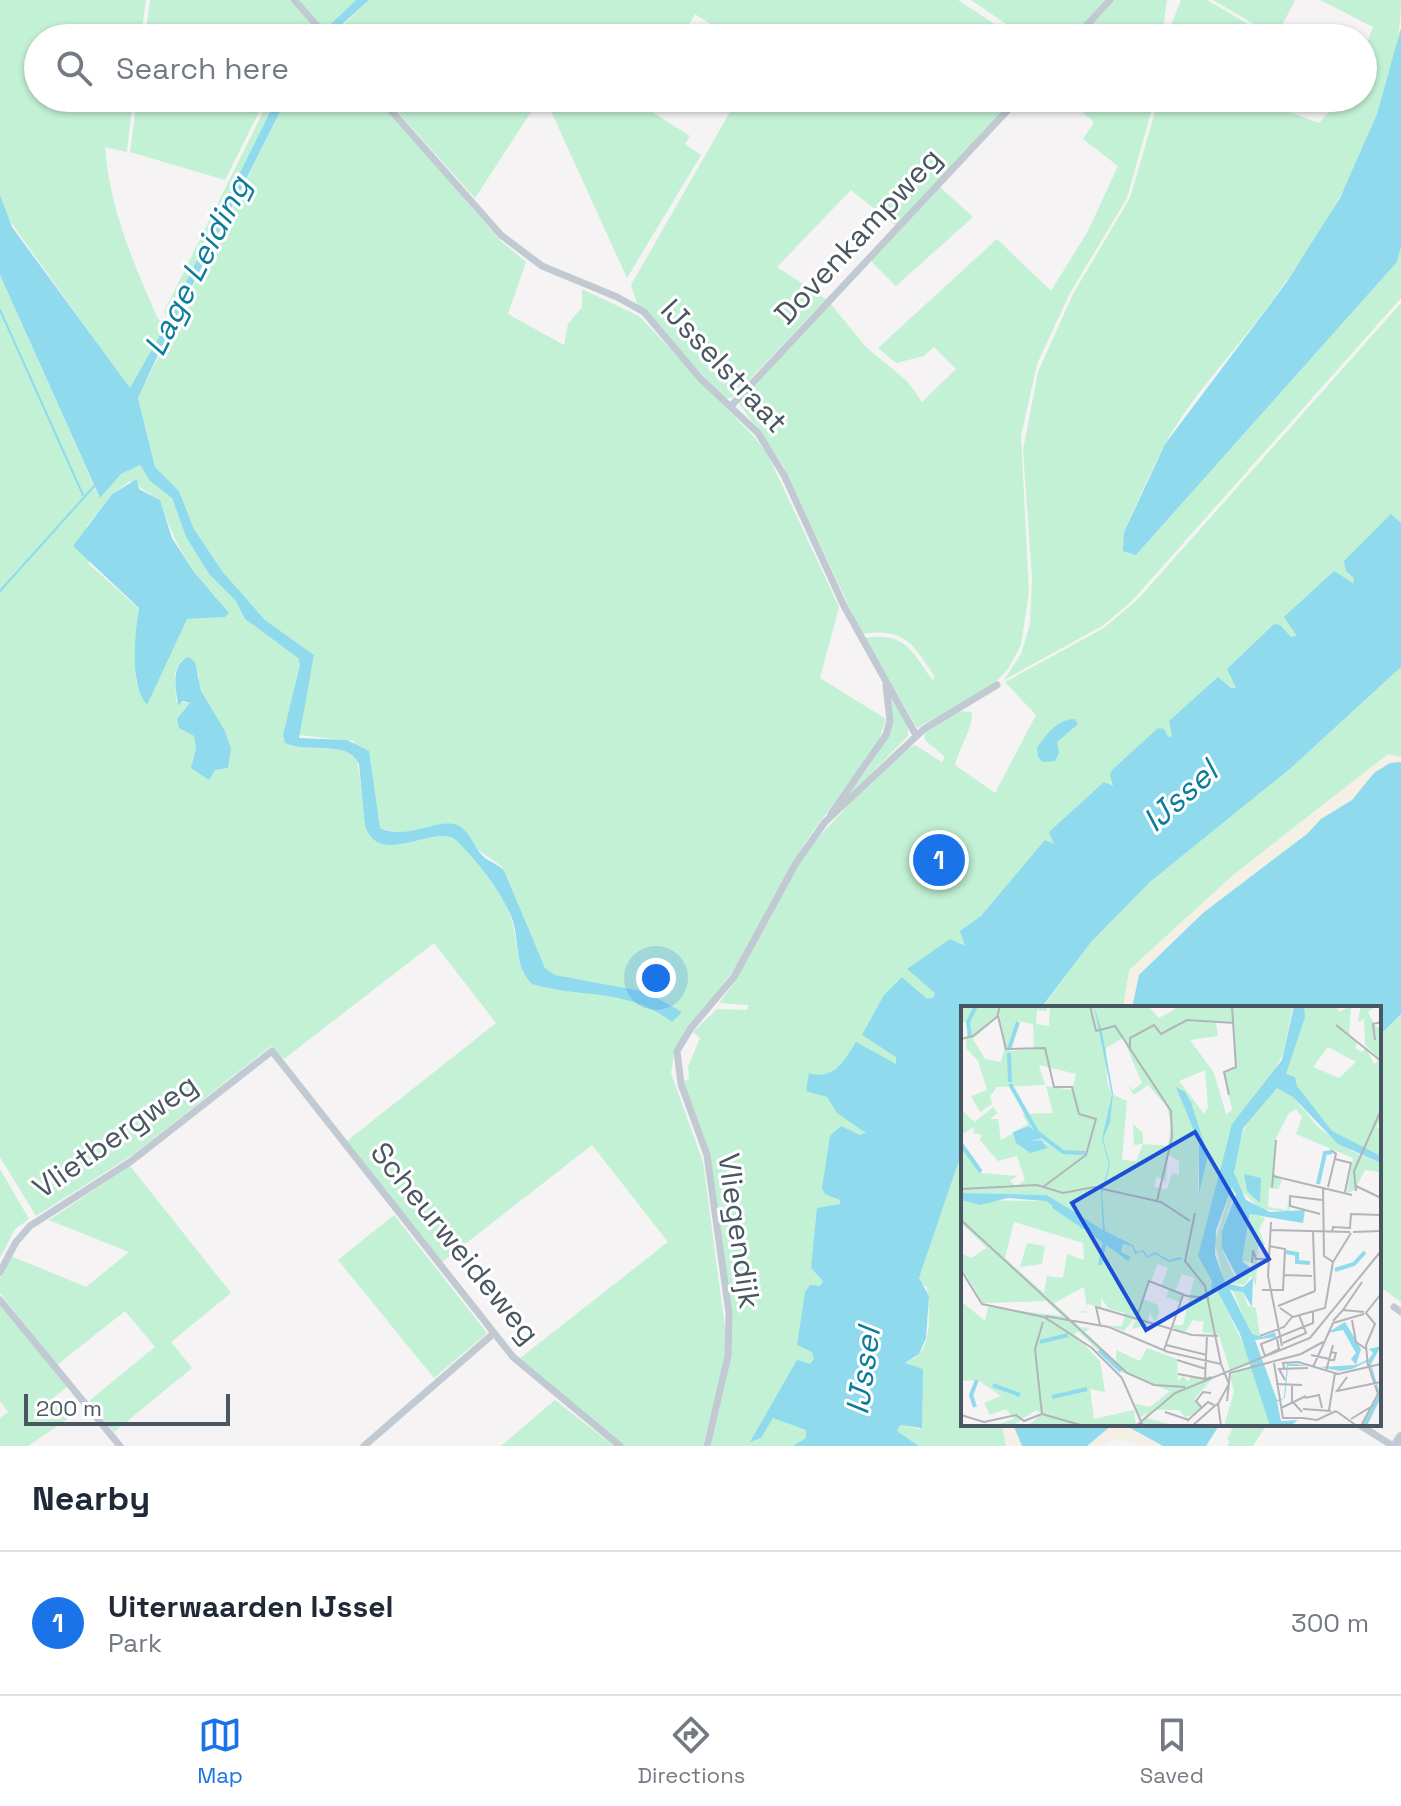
<!DOCTYPE html>
<html lang="en">
<head>
<meta charset="utf-8">
<style>
  :root { --surface:#fff; --page:#f2f2f3; --text:#1f2937; --muted:#747a83; --line:#e0e1e3; --accent:#1a73e8 }
  body { margin:0; font-family:"Space Grotesk",sans-serif; background:var(--page); color:var(--text) }
  .scale { position:absolute; left:24px; bottom:20px; width:206px; box-sizing:border-box; padding-left:8px; border:4px solid #4a5661; border-top:0; font-size:22px; line-height:28px; white-space:nowrap; color:#4a5661; -webkit-text-stroke:6px #fff; paint-order:stroke }
  .you { position:absolute; left:656px; top:978px; width:28px; height:28px; margin:-20px; border:6px solid #fff; border-radius:50%; background:#1a73e8; box-shadow:0 0 0 12px #1a73e833 }
  .badge { display:grid; place-items:center; width:52px; height:52px; border-radius:50%; background:var(--accent); color:#fff; font-size:26px; font-weight:700 }
  .pin { position:absolute; translate:-50% -50%; border:4px solid #fff; box-shadow:0 2px 8px #0006 }
  .list { margin:0; padding:0; list-style:none }
  h2 { display:flex; justify-content:space-between; align-items:center; height:104px; margin:0; padding:0 32px; font-size:34px }
  h2 small { font-size:26px; font-weight:400; color:var(--muted) }
  .list li { display:grid; grid-template-columns:52px 1fr auto; gap:24px; align-items:center; box-sizing:border-box; height:144px; padding:0 32px; border-top:2px solid var(--line) }
  .list b { display:block; font-size:30px; white-space:nowrap }
  .list p { margin:0; font-size:26px; white-space:nowrap; color:var(--muted) }
  .list em { font-size:26px; font-style:normal; color:var(--muted) }
  .icon { flex:none; width:44px; height:44px; fill:none; stroke:currentColor; stroke-width:2; stroke-linecap:round; stroke-linejoin:round }
  .map { position:relative; flex:none; width:1401px; height:1446px; overflow:hidden }
  .search { position:absolute; background:var(--surface); box-shadow:0 2px 6px #0004; left:24px; right:24px; top:24px; height:88px; display:flex; align-items:center; gap:20px; box-sizing:border-box; padding:0 28px; border-radius:44px; color:var(--muted); font-size:30px }
  .sheet { height:248px; background:var(--surface) }
  nav { display:flex; justify-content:space-around; align-items:center; box-sizing:border-box; height:112px; border-top:2px solid var(--line); background:var(--surface); font-size:22px; color:var(--muted) }
  nav a { display:grid; justify-items:center; gap:4px }
  nav .on { color:var(--accent) }
  .map>svg:first-child { display:block }
  .green { fill:#c3f1d5; fill-rule:evenodd }
  .sand { fill:#f5f0e5 }
  .water { fill:#90daee }
  .lines { fill:none; stroke-linecap:round; stroke-linejoin:round }
  .stream { stroke:#90daee; stroke-width:2 }
  .street { stroke:#c1cad2; stroke-width:7 }
  .secondary { stroke:#c1cbd6; stroke-width:10 }
  .labels { text-anchor:middle; stroke-width:6; stroke-linejoin:round; paint-order:stroke }
  .street-label { font-size:30px; fill:#4a5661; stroke:#fff }
  .water-label { font-size:32px; font-style:italic; fill:#0c7c9b; stroke:#fff }
  .inset-river { fill:none; stroke:#90daee; stroke-width:4 }
  .inset-road { fill:none; stroke:#b1b4b9; stroke-width:2 }
  .view { fill:#1d4ed8; fill-opacity:0.15; stroke:#1d4ed8; stroke-width:4 }
  .inset-edge { fill:none; stroke:#4a5661; stroke-width:4 }
</style>
</head>
<body>
<div class="map">
<svg width="1401" height="1446" viewBox="0 0 1401 1446">
  <rect width="100%" height="100%" fill="#f5f3f3"/>
  <g class="green">
    <path d="M0,0h146l-5,38h-103v60h95l-6,54 -22,-5c5,63 28,115 53,172l9,7 -37,63 -123,-172 -7,-22z"/>
    <path d="M150,0h139l23,25 -9,13h-158z"/>
    <path d="M297,0h59l-32,30z"/>
    <path d="M369,0h589l58,38h-294l2,-5 -29,-19 -14,24h-351z"/>
    <path d="M971,0h136l-35,38h-45z"/>
    <path d="M1112,0h55l-4,30 -5,8h-56l-12,-14z"/>
    <path d="M1181,0h26l65,38h-106z"/>
    <path d="M1213,0h82l-19,37z"/>
    <path d="M1320,0h81c0,116 -80,238 -149,327 -29,37 -64,75 -87,117 -15,28 -28,59 -41,88l12,23 261,-293 4,-15v51l-271,305 -28,23 -98,54 17,-26 9,-30 2,-47 -9,-127 15,-78 35,-78 57,-96 29,-100h92l68,25 24,-25h20v-44l10,-27z"/>
    <path d="M137,98h129l-41,82 -95,-28z"/>
    <path d="M270,98h7l-107,222 -6,-8z"/>
    <path d="M287,98h90l124,143 25,21 -18,52 56,31 4,-21 14,-17v-18l57,27 116,122 12,15 72,154 -19,71 66,41 -8,24 -72,98 -71,128 -60,78 -4,26 32,89 23,173 -2,27 -21,84h-78l-106,-87 149,-117 -76,-97 -150,117 -95,-121 149,-118 -62,-80 -150,116 -13,-13 -137,108 -98,62 -36,-59v-882l99,222 22,-23 18,-10 11,17 22,17 14,39 23,37 27,27 9,18 53,39 2,7 -15,78c23,11 53,-2 72,16l11,74c6,4 14,10 22,11 18,3 51,-15 66,-4 16,12 51,61 56,81 7,23 2,45 20,63 54,16 86,1 141,37l8,-9 -34,-20 -92,-17 -10,-7 -44,-102 -59,-42 -38,10 -24,-6 -26,-87 -56,-6 16,-80 -49,-35 -43,-49 -28,-42 -15,-38 -24,-24 -17,-69zM130,481l30,19c8,26 18,47 33,70 11,19 28,24 32,47l-38,2 -10,18 -41,46 3,-74 -50,-45 -2,-38 25,-32zM182,660l17,15c-3,29 36,50 29,93l-13,2 -18,-21 -3,-13 -14,-8 10,-25 -14,-1 -1,-30z"/>
    <path d="M385,98h155l-65,100z"/>
    <path d="M545,98h101l-2,3 7,5 -2,4 41,26 -5,8 16,11 -74,123z"/>
    <path d="M738,98h278l-120,128 -45,-36 -74,77 49,32 -94,99h-8l-87,-94 -6,-19z"/>
    <path d="M1094,98h61l-28,100 -57,95 -33,71 -16,72 8,156 -8,53 -13,24 -17,18 -74,41 -52,-90c39,-6 47,12 67,42l3,-3c-22,-33 -30,-50 -73,-43l-79,-169 -44,-62 91,-100 36,44 42,35 14,20 34,-33 -22,-22 -10,9 -28,7 -18,-15 119,-109 54,52 37,-60 30,-65 -35,-27 11,-17 -11,-9z"/>
    <path d="M940,187l33,30 -77,69 -25,-25z"/>
    <path d="M1401,303v231l-106,106 -328,307 -158,499h-99l20,-87 2,-39 -29,-183 -20,-56 6,-2 -1,-12 12,-29 -7,-6 24,-23 30,1 1,-5 -29,-2 15,-20 71,-131 89,-96 21,-11 27,17 3,-5 -20,-17 -1,-7 31,-22 17,1c1,16 -13,36 -17,53l40,28 41,-78 -31,-33 99,-54 35,-30z"/>
    <path d="M1401,667v95l-27,11 -67,61 -104,79 -67,66 -4,29h-90l50,-67 58,-59 141,-114z"/>
    <path d="M888,687l20,38v11l-72,73c31,-41 63,-68 52,-122z"/>
    <path d="M1401,1014v288l-22,-16v-250z"/>
    <path d="M963,1149v275h50l9,22h-102l-23,-14 2,-7 21,4 -11,-61 -4,-4c3,-4 7,-4 11,-7 17,-12 13,-52 11,-70l-7,-3 -1,-6z"/>
    <path d="M130,1166l101,127 -60,49 21,26 -78,64 -25,-31 66,-54 -30,-36 -68,54 -57,-72v-15l11,-22 75,31 43,-35 -80,-32z"/>
    <path d="M0,1169l29,50 -14,10 -15,29z"/>
    <path d="M394,1215l93,118 -53,45 -96,-118z"/>
    <path d="M0,1305l67,82 -14,11 15,21 -40,27h-28v-28l8,-6 -8,-11z"/>
    <path d="M555,1400l59,46h-113z"/>
    <path d="M1235,1424h32l-14,22h-26l3,-5 -3,-2z"/>
  </g>
  <g class="sand">
    <path d="M1388,754l13,3v5c-28,10 -30,19 -49,38 -14,13 -31,20 -45,34l-104,79 -64,62 -7,33h-9l6,-38 104,-95z"/>
    <path d="M1002,1424h11l9,22h-16z"/>
    <path d="M1123,1424l40,22c-7,0 -14,0 -21,0 -16,-2 -22,-16 -37,0h-18l25,-21z"/>
  </g>
  <g class="water">
    <path d="M356,0h13l-42,38h-11z"/>
    <path d="M1401,28v219l-4,15 -261,293 -13,-4 1,-19 41,-88 121,-161 54,-85 37,-84z"/>
    <path d="M277,98h10l-113,224 -3,-9z"/>
    <path d="M0,195l12,32 118,161 33,-58 8,-3 -33,71 17,69 24,24 15,38 28,42 43,49 49,35 -15,83 48,2 22,11 11,77c28,14 63,-14 81,-1 11,8 14,23 24,31 8,6 15,6 20,15l40,95 10,7 92,17 35,20 -10,10c-46,-35 -90,-23 -140,-38 -20,-20 -11,-45 -21,-68 -12,-27 -33,-54 -54,-75 -20,-19 -79,29 -92,-16l-6,-61c-11,-25 -52,-10 -74,-21l-2,-8 17,-70 -2,-7 -53,-39 -9,-18 -27,-27 -23,-37 -14,-39 -22,-17 -10,-16 -19,9 -21,24 -100,-223z"/>
    <path d="M137,479l2,10 21,11 12,38 22,34 35,41 -4,4 -38,2 -40,86c-18,-21 -12,-71 -8,-97l-66,-62 39,-52z"/>
    <path d="M1391,514l10,9v144l-110,101 -141,114 -58,59 -51,67h-78v141l-44,129 10,18 -3,42 -7,16 -14,9 18,6 -1,59 -22,-3 -3,6 22,15h-126l13,-8v-8l-33,-12 -12,20 -11,4 47,-82 13,4 4,-5 -2,-7 -15,-7 8,-53 5,-7 10,1 3,-5 -12,-13 6,-60 23,-4v-4l-15,-6 -3,-6 8,-52 11,-10 19,9 6,-2 -29,-20 -10,-16 -21,-6 3,-18c25,8 36,-13 47,-31l40,22v-7l-34,-22 22,-40 18,-18 25,22 7,-2 1,-4 -28,-24 43,-30 15,7 -5,-15 21,-15 64,-76 9,4 -5,-12 55,-50 9,4 -3,-11 2,-5 46,-42 6,1 4,8 4,-1 -3,-15 49,-44 13,11h5l-9,-19 47,-45 6,1 11,12 6,-1 -13,-19 50,-46 19,12 1,-5 -8,-7 -2,-10z"/>
    <path d="M188,657l7,5 6,29 24,40 6,18 -3,19 -13,2 -6,10 -18,-12 5,-19 -2,-13 -15,-8 -2,-9 13,-16 -7,-2 -5,4c-2,-16 -8,-39 10,-48z"/>
    <path d="M1075,719l3,5 -21,18 2,11 -4,8 -12,1 -5,-5 -1,-9c10,-14 20,-29 38,-29z"/>
    <path d="M1401,762v252l-22,22v-28h-247l7,-33 64,-62 104,-79 14,-15 31,-19 22,-27 16,-10z"/>
    <path d="M1013,1424h207l-14,22h-43l-40,-22 -11,1 -25,21h-65z"/>
  </g>
  <g class="lines">
    <g class="stream">
      <path d="M0,310l83,185"/>
      <path d="M0,591l96,-107"/>
    </g>
    <g class="street">
      <path d="M294,0l34,38"/>
      <path d="M1075,38l35,-38"/>
      <path d="M380,98l121,137 41,31 75,31 27,15 56,66 58,55 26,42 60,131 72,129"/>
      <path d="M731,406l288,-308"/>
      <path d="M831,814l55,-79 4,-14 -4,-36"/>
      <path d="M0,1272l16,-30 14,-16 100,-64 142,-111 241,306 107,89"/>
      <path d="M0,1300l120,146"/>
      <path d="M1394,1307l7,5"/>
      <path d="M1358,1424l35,22"/>
      <path d="M364,1446l129,-112"/>
      <path d="M707,1446l21,-90 1,-43 -22,-158 -26,-71 -4,-33 14,-23 43,-51 62,-114 29,-41 99,-93 73,-44"/>
    </g>
    <path class="secondary" d="M1395,1446l6,-9"/>
  </g>
  <g class="labels">
    <g class="street-label">
      <text transform="translate(858 236) rotate(-47)" y="10">Dovenkampweg</text>
      <text transform="translate(724 366) rotate(47)" y="10">IJsselstraat</text>
      <text transform="translate(115 1136) rotate(-35)" y="10">Vlietbergweg</text>
      <text transform="translate(739 1231) rotate(82)" y="10">Vliegendijk</text>
      <text transform="translate(455 1243) rotate(51)" y="10">Scheurweideweg</text>
    </g>
    <g class="water-label">
      <text transform="translate(197 266) rotate(-63)" y="11">Lage Leiding</text>
      <text transform="translate(1180 796) rotate(-42)" y="11">IJssel</text>
      <text transform="translate(863 1371) rotate(-82)" y="11">IJssel</text>
    </g>
  </g>
  <g transform="translate(961 1006)">
    <rect width="420" height="420" fill="#f5f3f3"/>
    <path d="M0,0h86v5l-10,-1 -1,14 13,2 1,-20h98l11,12 21,-12h113l-10,48 -57,108 -21,75 22,72 25,55 -22,7 -11,-36 -17,-3 2,-10 -11,-2 -7,11 -13,-1v-5h10l11,-47 -12,-4 -7,18 8,3 -3,7 -14,-5 3,-8 -8,-3 7,-18 -10,-4 -15,35 15,6 1,8 -4,10 -5,-11 -5,23 -1,-9 -12,3 5,-14 -13,16 -14,-5h12l3,-13 -16,-4 -8,-11v9l-14,-3v9l-9,-1 9,-1 -3,-24 -30,16 26,24 10,1 -5,4 31,29v-11l24,11 7,-13 30,11 1,22 5,-5 6,6 1,-5h14l1,-6v10l-16,5 23,-7 -18,20 7,8 -7,7 -9,3 -6,-7h-23l7,-9 -21,21 5,-4 29,8h-33l-2,-5 7,-9 -9,7 9,-10 -9,9 -6,-15 17,4 20,-16 -51,-20 -41,-40 -4,3 26,27 5,31 -15,-3 4,30 40,-9 2,16h-109l15,-12 -6,-4 -24,16h-18l20,-7 -8,-10 -16,6 -6,-12 17,-7 -23,-16 -17,1v-80l24,20 3,-14 74,9 -16,-15 -63,2 -22,-36v-14l10,5 16,-10 -26,-25v-23l85,1 60,40 4,-3 -62,-43 -87,-2 2,-50 18,30 36,3 -7,5 6,5 9,-6 -8,-24 -19,5 -18,-21 2,-5 -9,-2 1,-6 -13,8v-25l14,12 18,-15 5,6 -8,6h8l3,21 27,-16 -6,-10 31,-1 -7,-27 26,4 4,-16 -37,-9 6,20 -48,2 -7,9 2,8 -12,8 -9,-16 16,-6 -9,-29 -12,-13 2,-26h-7zM38,9l5,34 -3,13 -16,-3 -12,-20zM57,15l15,3 1,25 -25,2zM255,16l18,1 1,45 -11,4 8,38 -6,4 -12,-41 -24,-33 28,-4zM162,32l19,45 -9,7 -5,-5 6,10 14,-10 19,22 4,18 -3,21 -25,-2v-11l-10,-9 1,21 9,-1 -7,17 -14,-1 5,-59 -15,-7 -5,-12 -1,-34zM244,64l3,37 -4,7 -25,-33zM220,85l9,8 16,51 -8,43 1,-50zM68,120l11,10 -9,4h10l7,8 -20,4 -12,-9 -1,-6zM207,148l11,7v14l-7,-2 -5,16 -13,-2 3,-11 9,7zM53,216l69,21 1,17 -17,-6 -4,24 -16,-2 -3,17 -39,-35zM342,0h33l3,6 12,-6 -2,31 8,5 -2,6 7,4 4,-4 8,16 6,-5 -15,-14 -1,-27 -4,4 -2,-2 3,-14 14,1 -7,5 8,15h5v94l-5,6 5,2v27l-48,-23 -37,-47 -4,10 26,31 33,24 30,12v9l-16,-2 -10,20 -8,3 6,-35 -57,-24 6,-17 -6,-8 -7,4 -13,25 -3,34 9,9 -4,8 -9,-1 -1,19 19,3 2,-14v16l-29,-3 -20,-20 -5,2 -13,40v18l13,29 18,-11v-4l-11,-2 9,-48 14,5 -6,12 6,15 -7,1 -2,40 -5,-10 -7,9 -20,-2 -9,-41 17,-56 8,-48 12,-25 25,-25zM367,41l28,15 -17,16 -26,-11zM66,237l18,3 -3,18 -22,3zM271,283l11,3 5,14 8,2 4,29 -9,-3zM291,360l19,60h-47l10,-34 -4,-17z" fill="#c3f1d5" fill-rule="evenodd"/>
    <path d="M133,0l8,26 11,61 -3,29 -7,17 7,26 -8,29 3,37 28,14 3,7 7,-2 5,6 7,-4 14,8 10,-3 4,2 -14,3 -14,-8 -8,4 -5,-7 -7,3 -3,-8 -9,-2 -2,8 10,5 -3,4 -82,-60 -38,-3 -28,7 -19,-5 2,-7 84,2 56,35 -2,-38 8,-27 -7,-26 10,-44zM333,0h10l1,11 -19,57 9,3 2,9 35,45 49,25v7l-43,-19 -45,-47 -16,-9 -34,40 -9,45 12,27 24,12 35,-2 -2,13 -53,-9 -8,47 10,8 -14,9 -16,-30v-17l14,-37 -4,-7 -16,43 -1,25 10,28 18,4 10,-9 -1,29 -9,-15 -13,-2 22,44 10,3 13,-5 1,5 -21,3 22,60 7,-2 3,-34h9l11,2h-19l-3,32 -8,4 4,19 17,-1 -8,6h-20l-30,-92 -24,-46 -5,4 1,-11 -14,-25 34,-132 50,-64zM215,81l9,5 6,10 17,53 -9,39v-51zM68,120l13,12 -10,3 9,-1 7,8 -18,5 -14,-10 -3,-11zM283,168l17,4 -1,25 -13,-12zM384,316l16,27 -5,16 13,-6 4,-6 -4,-4 12,-3 -10,18 10,33 -14,29h-5l17,-32 -11,-33 -16,8 -12,2 -20,-4 36,-2 -5,-6 5,-6 -13,-23 -16,3z" fill="#90daee"/>
    <path class="inset-river" d="M9,30l-2,-14 8,-16M48,43l9,-27M48,47l1,29M49,78l27,48 26,20 22,1M0,138l20,28M357,178l7,-31 7,-1M92,200l31,21M325,246l11,2v8l13,1M139,259l5,-25M374,264l19,-6 11,-12M79,336l28,-7M138,344l22,21M32,379l27,10M91,391l35,-8M14,401l-4,-12 6,-15"/>
    <path class="inset-road" d="M129,0l6,25 19,-5 56,85 1,26 -15,64M37,10l8,33 39,-1 9,39h18l7,27 17,5 -10,36 -43,32M375,19l45,36M0,33l12,-3 24,-19 3,-11M414,34l-2,-16 8,-2M169,43v-11l24,-13 7,9 26,-14 47,3M268,89l-5,-23 12,-5 -4,-61M374,153l16,4 -6,29M312,170l79,19M395,180l25,12M362,181l1,69 9,6M367,181l8,-33 -5,-4M311,182l4,-48M0,183l76,-4 26,8 31,-6 67,15 29,19M395,185l-2,-20 27,-61M328,190l33,4M329,190v10l30,8M234,207l-10,48 20,25 16,78M0,214l166,153 27,12 31,2M310,216l-3,54 14,70M309,224l80,2M352,225l2,60M371,226l1,-5 17,1 1,-14 30,1M392,226l28,-1M291,257l1,-13 3,9h12M0,264l21,34 62,13 48,31 30,30 21,48M323,269l28,1M301,284h21l2,-41 -16,-3M317,300l37,-15M319,302l13,9 32,-9 8,-46 18,-29M382,304l19,-28M405,307l9,11 -9,21 2,22M404,308l16,-20M84,310l64,11 59,25 53,12 8,20 -11,20 3,22M176,311l12,-36 38,15 22,2M391,314l4,22 10,7M372,315l10,-11 21,2M372,317l31,-9M139,319l-4,-18 96,28 26,1M246,330l-2,43 7,-2M299,330l24,-9 8,-10M316,333l2,10 -14,7 -4,-12 52,-21v-11M322,337l23,-10 -7,-18M205,339l41,10M203,344l19,-55M350,349l23,5 2,-7 -6,-1M216,354l29,9M313,357l9,55h20M352,361l20,-44M323,362l-1,-5 15,-1 40,12 43,-10M365,365l7,-26M217,368l27,5M386,371l-10,14 44,-9M324,374l-6,-11 29,-1M315,378l26,1M331,380v15l10,11M344,392l14,-3 3,13M266,395l3,-28 71,-19 22,-12M240,401l-5,-6 7,-9 8,1M320,402l25,-12M342,403l28,2M368,404l6,-37M375,405l21,15M204,406l24,8M81,408l-7,-65 8,-27M81,408l42,12M0,409l23,7 32,-7 8,6 18,-7M342,412l14,2 19,-9M390,413l23,-14M226,415l21,-19 6,3M175,420l39,-33 135,-55 71,-87M231,420l25,-22M400,420l17,-32 -10,-30"/>
    <path class="view" d="M234,126l74,127 -123,71 -74,-127z"/>
    <rect width="420" height="420" class="inset-edge"/>
  </g>
</svg>
<div class="scale">200 m</div>
<div class="you"></div>
<div class="pin badge" style="left:939px;top:860px">1</div>
<div class="search"><svg class="icon" aria-label="search" viewBox="0 0 24 24"><circle cx="10" cy="10" r="6"/><path d="M15 15l6 6"/></svg>Search here</div>
</div>
<section class="sheet">
<h2>Nearby<small></small></h2>
<ul class="list">
<li><span class="badge">1</span><div><b>Uiterwaarden IJssel</b><p>Park</p></div><em>300 m</em></li>
</ul>
</section>
<nav>
<a class="on"><svg class="icon" aria-label="map" viewBox="0 0 24 24"><path d="M3 6l6-2 6 2 6-2v14l-6 2-6-2-6 2zM9 4v14M15 6v14"/></svg>Map</a>
<a><svg class="icon" aria-label="directions" viewBox="0 0 24 24"><path d="M12 3l9 9-9 9-9-9zM9 14v-3h6M13 9l2 2-2 2"/></svg>Directions</a>
<a><svg class="icon" aria-label="saved" viewBox="0 0 24 24"><path d="M7 4h10v16l-5-4-5 4z"/></svg>Saved</a>
</nav>
</body>
</html>
